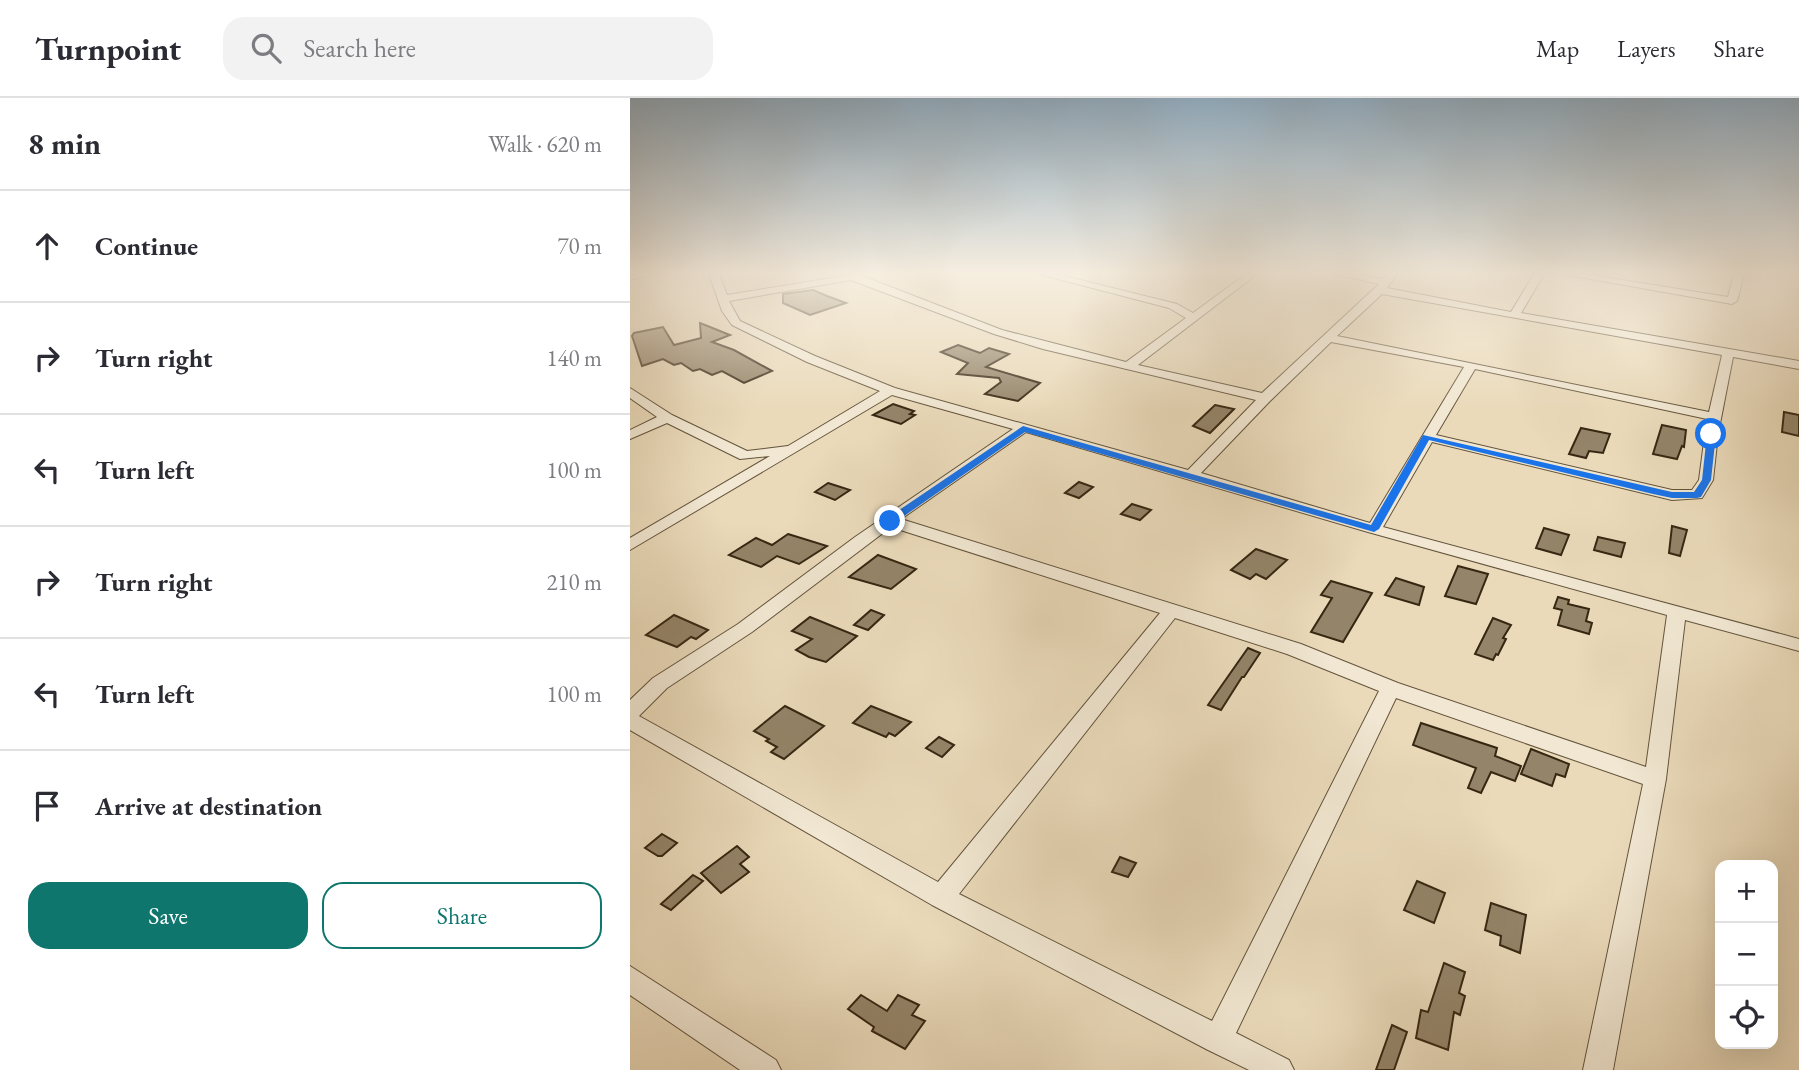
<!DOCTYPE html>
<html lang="en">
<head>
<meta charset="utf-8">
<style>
  :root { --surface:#fff; --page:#f2f2f3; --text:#2b2b33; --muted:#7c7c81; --line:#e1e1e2; --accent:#0f766e }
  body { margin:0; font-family:"EB Garamond",serif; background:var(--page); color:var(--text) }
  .controls { position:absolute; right:21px; bottom:21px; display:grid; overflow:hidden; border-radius:14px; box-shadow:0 7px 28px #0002 }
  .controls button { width:63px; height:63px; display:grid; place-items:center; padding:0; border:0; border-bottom:2px solid var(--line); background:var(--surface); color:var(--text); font:35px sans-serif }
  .stop { position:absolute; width:21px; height:21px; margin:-16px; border:5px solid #1a73e8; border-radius:50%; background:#fff }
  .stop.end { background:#1a73e8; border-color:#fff; box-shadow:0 2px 7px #0008 }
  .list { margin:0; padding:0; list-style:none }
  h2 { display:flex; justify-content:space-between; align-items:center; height:91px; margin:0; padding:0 28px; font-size:30px }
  h2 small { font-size:23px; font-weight:400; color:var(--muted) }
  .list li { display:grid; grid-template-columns:46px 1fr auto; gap:21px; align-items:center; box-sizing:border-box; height:112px; padding:0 28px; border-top:2px solid var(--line) }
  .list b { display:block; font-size:26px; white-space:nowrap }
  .list em { font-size:23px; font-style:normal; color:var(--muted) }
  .actions { display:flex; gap:14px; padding:21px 28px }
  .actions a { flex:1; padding:16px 0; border:2px solid var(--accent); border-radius:21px; text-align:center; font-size:24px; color:var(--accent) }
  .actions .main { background:var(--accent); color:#fff }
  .icon { flex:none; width:38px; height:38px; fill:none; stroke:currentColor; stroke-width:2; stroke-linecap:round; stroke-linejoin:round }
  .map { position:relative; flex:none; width:1169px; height:972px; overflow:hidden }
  header { display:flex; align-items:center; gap:42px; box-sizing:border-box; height:98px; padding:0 35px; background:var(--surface); border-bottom:2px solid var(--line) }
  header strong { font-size:33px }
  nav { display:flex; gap:38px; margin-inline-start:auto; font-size:24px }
  .search { width:490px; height:63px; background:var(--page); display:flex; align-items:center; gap:18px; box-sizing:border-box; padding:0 24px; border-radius:21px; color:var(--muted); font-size:26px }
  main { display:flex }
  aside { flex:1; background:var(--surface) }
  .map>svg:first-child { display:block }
  .building { fill:#948469; stroke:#362712; stroke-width:2 }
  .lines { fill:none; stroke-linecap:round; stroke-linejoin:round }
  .minor-casing { stroke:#63543c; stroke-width:2 }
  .minor { fill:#f1e7d2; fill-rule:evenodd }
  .route { fill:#1a73e8 }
</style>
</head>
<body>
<header>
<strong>Turnpoint</strong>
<div class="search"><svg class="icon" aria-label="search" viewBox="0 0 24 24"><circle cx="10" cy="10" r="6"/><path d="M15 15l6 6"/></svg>Search here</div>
<nav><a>Map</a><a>Layers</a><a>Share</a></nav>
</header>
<main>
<aside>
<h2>8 min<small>Walk · 620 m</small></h2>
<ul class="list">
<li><svg class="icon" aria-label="ahead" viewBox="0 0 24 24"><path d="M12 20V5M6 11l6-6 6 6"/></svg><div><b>Continue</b></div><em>70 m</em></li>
<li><svg class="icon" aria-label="right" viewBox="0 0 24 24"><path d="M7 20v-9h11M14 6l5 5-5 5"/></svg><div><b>Turn right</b></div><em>140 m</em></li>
<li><svg class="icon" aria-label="left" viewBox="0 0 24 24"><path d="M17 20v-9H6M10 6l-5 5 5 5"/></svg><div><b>Turn left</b></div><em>100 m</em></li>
<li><svg class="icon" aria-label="right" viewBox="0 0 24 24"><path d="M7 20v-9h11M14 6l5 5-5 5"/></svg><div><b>Turn right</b></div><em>210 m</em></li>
<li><svg class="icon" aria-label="left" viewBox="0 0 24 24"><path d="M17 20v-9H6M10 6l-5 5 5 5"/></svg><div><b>Turn left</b></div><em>100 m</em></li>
<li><svg class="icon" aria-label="arrive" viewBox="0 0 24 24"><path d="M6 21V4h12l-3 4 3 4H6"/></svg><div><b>Arrive at destination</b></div></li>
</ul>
<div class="actions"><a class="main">Save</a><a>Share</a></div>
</aside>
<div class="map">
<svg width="1169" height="972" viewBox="0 0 1169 972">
  <rect width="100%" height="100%" fill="#eadaba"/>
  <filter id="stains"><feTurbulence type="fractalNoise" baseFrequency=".00286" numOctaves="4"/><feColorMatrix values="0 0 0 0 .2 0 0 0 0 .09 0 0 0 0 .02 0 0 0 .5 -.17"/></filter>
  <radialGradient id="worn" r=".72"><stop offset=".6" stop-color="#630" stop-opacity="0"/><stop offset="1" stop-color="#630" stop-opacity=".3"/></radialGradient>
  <g class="building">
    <path d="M183,192l14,6 19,7 -36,12 -27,-12v-9z"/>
    <path d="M70,225l30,12 -18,7 22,8 38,21 -28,12 -22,-12 -10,4 -12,-6 -7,2 -12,-8 -7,2 -11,-6 -21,7 -10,-30 2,-3 29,-6 11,18 27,-7z"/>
    <path d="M328,247l22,8 9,-5 20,6 -23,13 54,16 -22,18 -33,-7 16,-12 -2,-4 -42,-4 11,-11 -27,-11z"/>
    <path d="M263,306l21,7 -4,3 5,1 -14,9 -28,-9z"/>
    <path d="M585,307l19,4 -24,24 -17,-7z"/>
    <path d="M1154,314l15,3v21l-17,-4z"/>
    <path d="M1032,327l24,5 -2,17 -2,-1 -5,13 -24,-5z"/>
    <path d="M951,330l29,6 -7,19 -14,-2 -3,7 -17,-4z"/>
    <path d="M449,384l14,5 -14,11 -14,-5z"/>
    <path d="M198,385l22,7 -15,10 -20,-8z"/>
    <path d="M502,406l19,6 -11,10 -19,-6z"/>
    <path d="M1042,428l15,4 -7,26 -11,-3z"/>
    <path d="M914,430l25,7 -8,20 -25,-7z"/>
    <path d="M158,436l39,12 -28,18 -22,-8 -16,11 -32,-12 27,-17 16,7z"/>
    <path d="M968,439l27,6 -4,14 -27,-7z"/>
    <path d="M626,451l31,11 -21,19 -10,-5 -6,5 -19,-9z"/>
    <path d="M248,457l38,14 -25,20 -42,-12z"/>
    <path d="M828,468l30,8 -12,30 -31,-8z"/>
    <path d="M766,480l28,9 -5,18 -34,-10z"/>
    <path d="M701,483l41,12 -29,49 -32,-10 21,-34 -11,-3z"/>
    <path d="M928,499l11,3 -1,4 21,5 -3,12 6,2 -3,11 -31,-9 4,-15 -8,-2z"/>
    <path d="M241,512l13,5 -16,15 -14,-5z"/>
    <path d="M44,517l34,15 -12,9 -5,-2 -14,10 -31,-12z"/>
    <path d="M180,519l47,19 -31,26 -17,-5 -13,-7 16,-11 -20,-8z"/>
    <path d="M863,520l18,7 -8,13 3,1 -8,16 -2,-1 -3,6 -18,-6z"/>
    <path d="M618,550l12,5 -16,24h-2l-21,33 -13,-5z"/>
    <path d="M155,608l39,20 -40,33 -13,-7 6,-5 -11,-6 3,-2 -15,-8z"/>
    <path d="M241,608l40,16 -16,14 -6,-3 -3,4 -33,-14z"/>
    <path d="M791,625l76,25 -2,8 26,10 -6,15 -24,-9 -10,21 -13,-5 8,-20 -63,-23z"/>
    <path d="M309,639l15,8 -12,12 -16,-9z"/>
    <path d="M901,651l38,15 -4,13 -9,-3 -4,12 -31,-12z"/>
    <path d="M32,736l15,9 -15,13h-4l-13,-8z"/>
    <path d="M107,748l12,11 -9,7 9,8 -28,21 -20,-20z"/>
    <path d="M490,759l16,6 -8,14 -16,-5z"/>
    <path d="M63,777l10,6 -32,29 -10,-6z"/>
    <path d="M787,783l28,12 -11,30 -30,-13z"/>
    <path d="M861,805l35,12 -6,38 -20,-8 1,-9 -16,-6z"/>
    <path d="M814,865l21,9 -6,21 6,3 -5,19 -6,-3 -6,38 -32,-12 5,-28 7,2z"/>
    <path d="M231,897l26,16 11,-16 21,10 -7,10 13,6 -20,28 -33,-18 2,-4 -26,-18z"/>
    <path d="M762,927l15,7 -13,38h-18z"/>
  </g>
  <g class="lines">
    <defs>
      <g id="minor">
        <path d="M0,176h24l-24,6z"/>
        <path d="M79,176h10l8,21 130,-21 145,56 124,32 60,-44 -17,-10 -130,-34h17l121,30 16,9 53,-39h11l-119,91 124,28 117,-109 -45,-10h21l28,5 4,-5h10l-10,14 124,24 23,-38h10l-23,39 278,48v8l-66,-12 -15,77 -5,46 -11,18 -30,2 -240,-58 -49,85 416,112v12l-114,-31 -19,159 -53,291h-30l60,-286 -247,-86 -160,335 53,27 5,10h-45l-41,-20 -276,-145 -302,-175v-30l23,-22 85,-54 117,-87 158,-108 -121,-34 -262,155v-12l140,-82 -30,3 -73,-36 -37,16v-9l27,-13 -27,-19v-10l42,27 75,36 41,-5 92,-55 -73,-29 -75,-37 -10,-14zM221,182l143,54 49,15 213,51 -68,70 -293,-82 -80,-32 -75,-35 -11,-20zM752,196l340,61 -13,57 -372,-76zM701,244l133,25 -94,156 -169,-50 69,-72zM845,271l232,50 -8,61 -7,10h-20l-236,-55zM396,334l342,100 299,83 -21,152 -248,-84 -97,-39 -400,-125zM261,429l269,86 -222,269 -299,-166 28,-28 85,-56zM545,520l112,36 92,37 -167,330 -253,-127z"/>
        <path d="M932,176h23l143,23 6,-23h10l-7,27 -5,3z"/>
        <path d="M0,868l146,94 5,10h-41l-110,-75z"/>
      </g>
    </defs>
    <use href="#minor" class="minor-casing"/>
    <use href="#minor" class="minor"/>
  </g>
  <linearGradient id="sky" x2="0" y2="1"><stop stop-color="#90abbf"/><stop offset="0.56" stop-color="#f6eee0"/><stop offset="1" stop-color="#f6eee0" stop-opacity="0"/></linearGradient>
  <rect width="1169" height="312" fill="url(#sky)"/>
  <path class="route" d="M393,328l348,99 52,-90 249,57h22l8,-12 5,-46 4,-3 5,3 -5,46 -10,17 -4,1h-25l-19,-4 -224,-54 -50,89 -5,3 -349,-100 -131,91h-8v-4z"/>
  <rect width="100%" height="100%" filter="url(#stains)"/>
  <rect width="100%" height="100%" fill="url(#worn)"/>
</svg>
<div class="controls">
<button>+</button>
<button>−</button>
<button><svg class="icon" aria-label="locate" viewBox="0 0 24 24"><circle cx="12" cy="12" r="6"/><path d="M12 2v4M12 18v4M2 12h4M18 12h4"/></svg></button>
</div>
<div class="stop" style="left:1081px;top:336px"></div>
<div class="stop end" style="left:260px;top:423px"></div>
</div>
</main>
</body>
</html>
